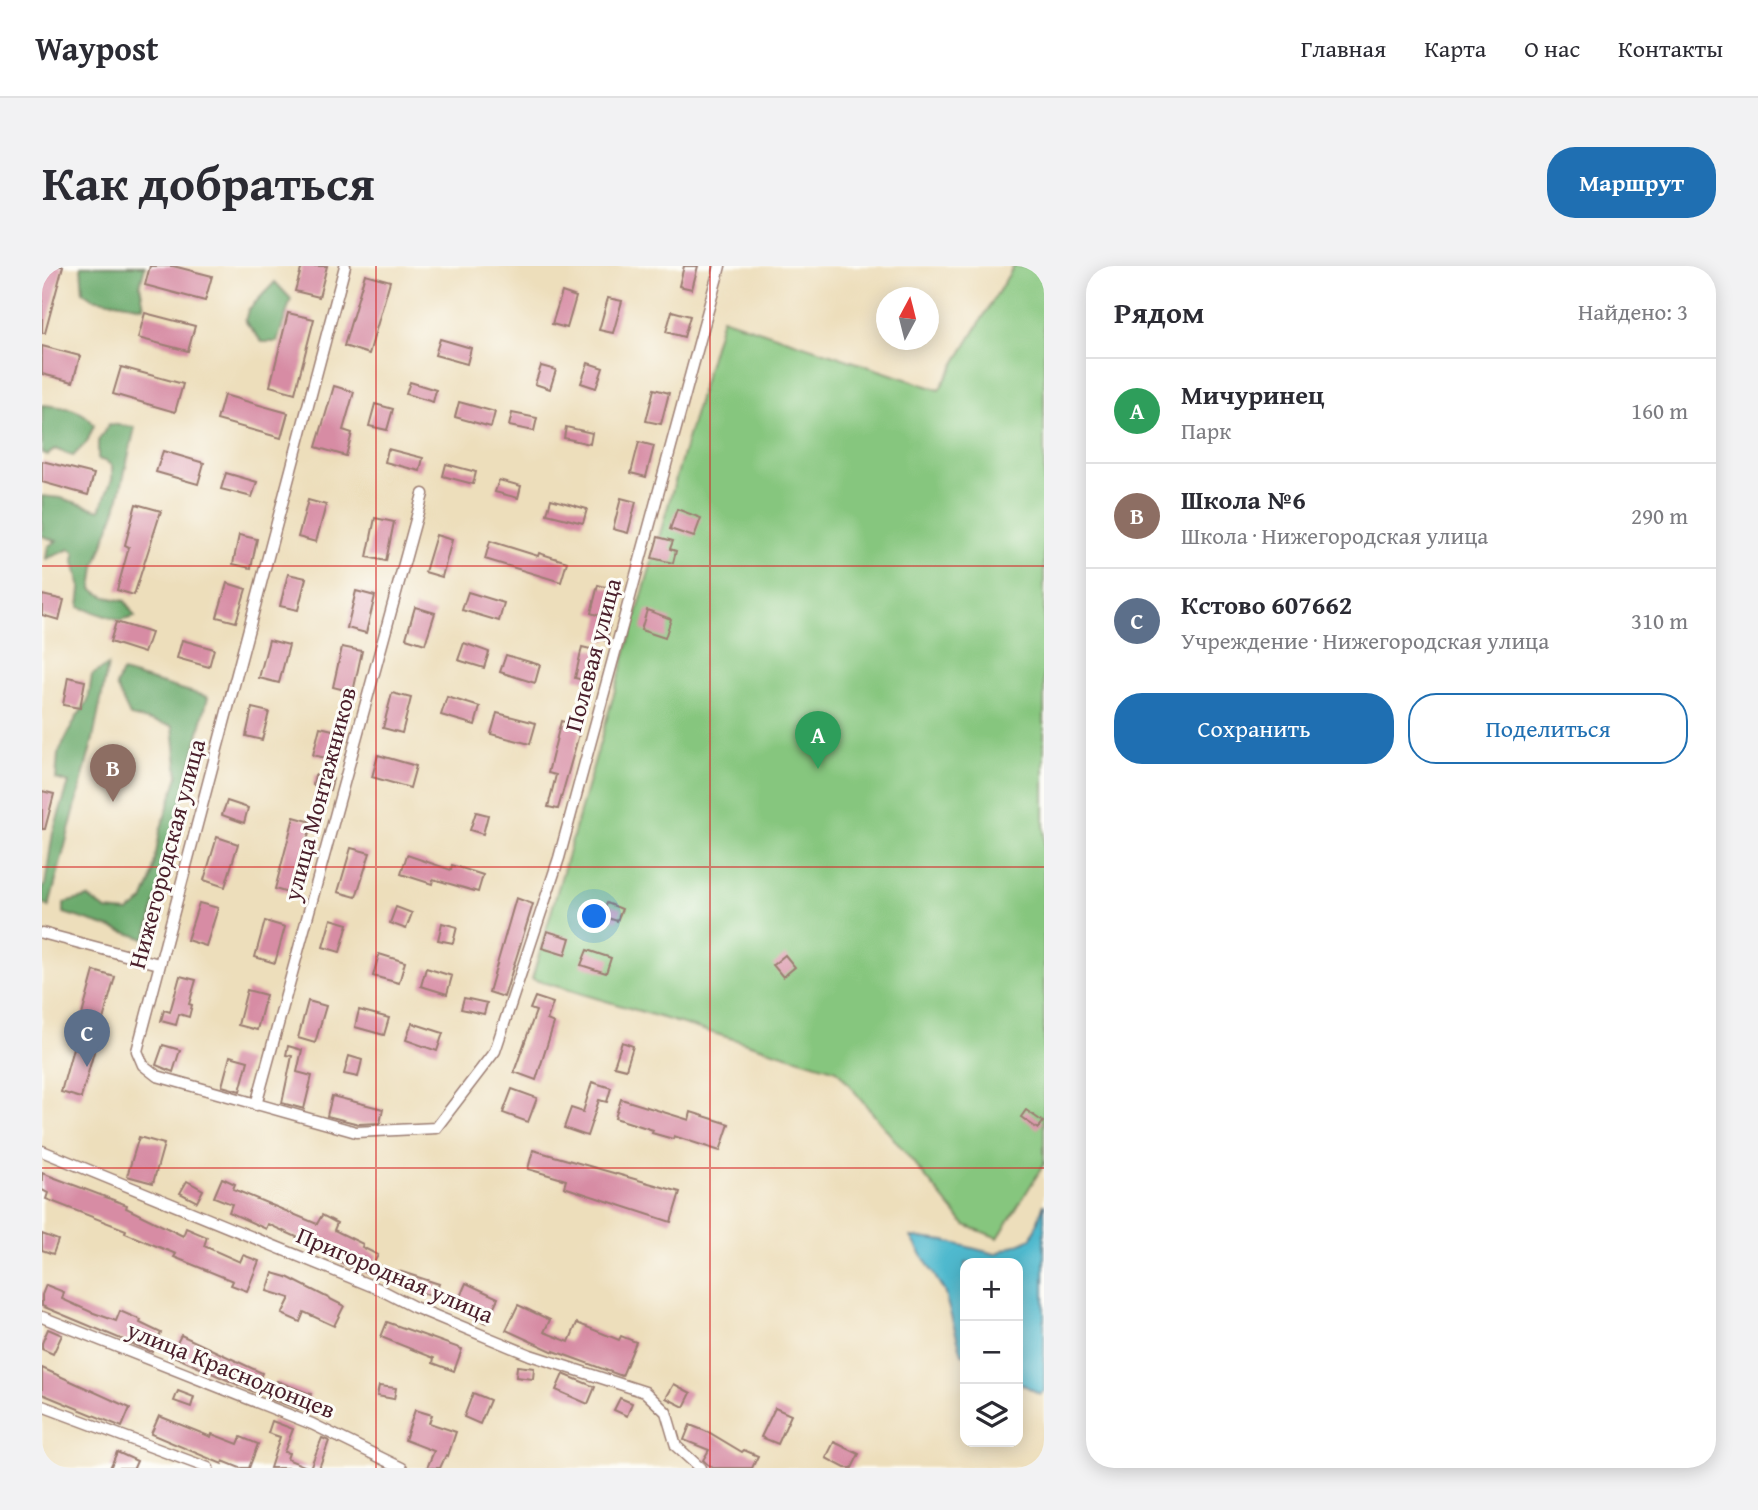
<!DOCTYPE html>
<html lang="ru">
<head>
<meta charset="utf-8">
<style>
  :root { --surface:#fff; --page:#f2f2f3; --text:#2b2b33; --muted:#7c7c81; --line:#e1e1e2; --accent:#1f6fb2 }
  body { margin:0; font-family:"Gentium Book Plus",serif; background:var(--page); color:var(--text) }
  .controls { position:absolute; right:21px; bottom:21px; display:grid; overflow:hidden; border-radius:14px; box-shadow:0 4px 18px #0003 }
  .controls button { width:63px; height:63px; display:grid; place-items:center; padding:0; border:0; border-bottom:2px solid var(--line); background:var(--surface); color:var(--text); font:35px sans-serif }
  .compass { position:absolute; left:834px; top:21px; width:63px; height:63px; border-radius:50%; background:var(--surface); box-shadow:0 4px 18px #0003; rotate:7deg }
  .you { position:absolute; left:553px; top:651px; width:24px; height:24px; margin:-18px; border:5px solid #fff; border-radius:50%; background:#1a73e8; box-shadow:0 0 0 10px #1a73e833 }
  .badge { display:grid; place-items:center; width:46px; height:46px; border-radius:50%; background:var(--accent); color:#fff; font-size:23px; font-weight:700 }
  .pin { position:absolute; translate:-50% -58px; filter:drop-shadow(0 2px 4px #0008) }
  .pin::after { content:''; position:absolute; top:37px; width:24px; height:21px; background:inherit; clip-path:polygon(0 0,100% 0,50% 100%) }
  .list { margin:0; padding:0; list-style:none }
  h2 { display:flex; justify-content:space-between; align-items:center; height:91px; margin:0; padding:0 28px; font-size:30px }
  h2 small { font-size:23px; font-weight:400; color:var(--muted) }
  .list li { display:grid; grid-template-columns:46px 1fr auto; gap:21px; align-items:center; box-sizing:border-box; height:105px; padding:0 28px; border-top:2px solid var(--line) }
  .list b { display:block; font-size:26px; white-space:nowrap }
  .list p { margin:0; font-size:23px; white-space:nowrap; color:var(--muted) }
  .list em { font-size:23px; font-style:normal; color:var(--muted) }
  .actions { display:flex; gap:14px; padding:21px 28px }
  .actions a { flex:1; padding:16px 0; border:2px solid var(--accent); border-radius:28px; text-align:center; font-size:24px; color:var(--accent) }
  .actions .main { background:var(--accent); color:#fff }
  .icon { flex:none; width:38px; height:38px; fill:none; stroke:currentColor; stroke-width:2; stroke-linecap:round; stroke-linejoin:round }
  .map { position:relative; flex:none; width:1002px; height:1202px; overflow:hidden; border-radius:28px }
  header { display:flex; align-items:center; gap:42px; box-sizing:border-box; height:98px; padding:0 35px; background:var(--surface); border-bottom:2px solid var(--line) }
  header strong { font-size:33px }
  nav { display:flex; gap:38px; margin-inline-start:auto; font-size:24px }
  .intro { display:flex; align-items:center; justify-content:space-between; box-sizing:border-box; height:168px; padding:0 42px }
  h1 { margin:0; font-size:49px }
  .button { padding:18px 32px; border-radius:28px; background:var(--accent); color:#fff; font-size:24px; font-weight:700 }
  main { display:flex; gap:42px; padding:0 42px }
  aside { flex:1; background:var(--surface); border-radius:28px; box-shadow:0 4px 18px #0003 }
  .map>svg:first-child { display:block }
  .green { fill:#86c67e; stroke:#687254; stroke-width:2 }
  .forest { fill:#6cab6d; stroke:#5b654c; stroke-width:2 }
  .water { fill:#50b9ce; stroke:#4d6c7c; stroke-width:2 }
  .building { fill:#d78ca4 }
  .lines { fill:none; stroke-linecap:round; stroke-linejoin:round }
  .minor-casing { stroke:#9c7e73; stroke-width:13 }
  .minor { stroke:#fff; stroke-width:10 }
  .grid { fill:none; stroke:#d62828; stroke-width:2; stroke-opacity:0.55 }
  .labels { text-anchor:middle; stroke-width:6; stroke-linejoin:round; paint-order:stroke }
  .street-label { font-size:24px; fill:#4a1f2b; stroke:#fdfcf7 }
</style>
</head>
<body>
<header>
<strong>Waypost</strong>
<nav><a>Главная</a><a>Карта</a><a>О нас</a><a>Контакты</a></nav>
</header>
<div class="intro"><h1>Как добраться</h1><a class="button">Маршрут</a></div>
<main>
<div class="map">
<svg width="1002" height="1202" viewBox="0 0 1002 1202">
  <rect width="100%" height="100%" fill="#fdfcf7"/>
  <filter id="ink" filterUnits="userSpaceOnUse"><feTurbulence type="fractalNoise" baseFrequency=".0143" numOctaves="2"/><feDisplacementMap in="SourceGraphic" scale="14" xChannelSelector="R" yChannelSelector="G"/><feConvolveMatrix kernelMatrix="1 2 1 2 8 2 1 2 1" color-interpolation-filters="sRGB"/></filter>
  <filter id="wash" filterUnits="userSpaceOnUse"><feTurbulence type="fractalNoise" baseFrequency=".00686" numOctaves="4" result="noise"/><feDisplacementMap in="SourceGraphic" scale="28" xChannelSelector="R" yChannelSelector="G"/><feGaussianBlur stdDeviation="1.57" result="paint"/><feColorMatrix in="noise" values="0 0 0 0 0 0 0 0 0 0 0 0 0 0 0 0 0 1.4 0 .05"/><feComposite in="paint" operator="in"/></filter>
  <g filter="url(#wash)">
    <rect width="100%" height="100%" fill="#eddebb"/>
    <path class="green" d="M972,0h30v898l-46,74 -33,-13 -128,-155 -305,-91 190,-661 217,72z"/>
    <g class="forest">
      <path d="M39,0h64l-5,19 4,22 -52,-9 -9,-6z"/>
      <path d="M233,16l16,17 -14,43h-15l-17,-21 3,-11z"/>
      <path d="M0,139c19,2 41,2 52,20l-7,17 -14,14 -18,-7 -7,6 -6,-2z"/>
      <path d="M67,158l26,3 -18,79 -22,61 -3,22 14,8 19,4 10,16 -15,4 -41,-14 2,-18 -7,-27 1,-9 -5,-4 -24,10 2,-13 9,-5 -15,-5v-40l19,2 39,12 12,-31v-13l-5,-4 -9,-3v-18z"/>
      <path d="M66,399l-15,74 -44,168 -7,-5v-14l3,-3 8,-53 16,-49 -13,-4 2,-25 18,-36 12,-17 4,-26z"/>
      <path d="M80,406l86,25 -62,242 -82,-26v-10l24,-6 18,13 22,2 15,-11 8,-19 9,-51 18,-55 -5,-50 -43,-10 -14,-30z"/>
    </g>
    <path class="water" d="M1002,937v188l-4,3 -22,-12v-119h-53v92l-3,-1 -18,-63 -33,-54 34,4 50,13 37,-16z"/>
    <g id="blocks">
      <g class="building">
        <path d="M0,0h21l-18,67h-3z"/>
        <path d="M108,0h23l39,10 -7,25 -60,-16z"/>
        <path d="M260,0h25l-8,31 -24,-6z"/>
        <path d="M642,0h14l-6,23 -13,-3z"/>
        <path d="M323,8l25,7 -21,73 -25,-8z"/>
        <path d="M520,26l14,5 -9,31 -15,-4z"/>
        <path d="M566,32l14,3 -9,32 -14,-3z"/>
        <path d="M630,45l18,5 -6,21 -18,-5z"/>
        <path d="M103,47l50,13 -7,25 -50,-13z"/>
        <path d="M246,47l26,6 -19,74 -25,-7z"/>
        <path d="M398,73l31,9 -4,16 -32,-9z"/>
        <path d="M0,80l38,10 -7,26 -31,-8z"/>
        <path d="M546,97l15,5 -7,20 -15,-5z"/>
        <path d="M499,100l15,4 -6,19 -15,-5z"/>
        <path d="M79,101l62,17 -8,28 -62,-18z"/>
        <path d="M368,116l26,8 -3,12 -27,-8z"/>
        <path d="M292,120l20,6 -11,38 9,3 -6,23 -30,-9z"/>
        <path d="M612,123l15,4 -8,31 -15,-3z"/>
        <path d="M182,129l64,18 -7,25 -64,-18z"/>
        <path d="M417,136l36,10 -4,15 -36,-10z"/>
        <path d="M333,138l18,5 -6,21 -18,-4z"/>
        <path d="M470,147l25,5 -3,13 -25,-5z"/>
        <path d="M524,161l26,6 -2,11 -26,-6z"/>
        <path d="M597,176l15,4 -8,31 -15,-4z"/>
        <path d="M346,183l35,9 -3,13 -35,-9z"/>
        <path d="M121,185l41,12 -6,21 -42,-12z"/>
        <path d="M0,195l52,13 -6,21 -46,-13z"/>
        <path d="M404,198l30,8 -3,12 -30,-8z"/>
        <path d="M184,207l31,9 -5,15 -31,-8z"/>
        <path d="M457,214l22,6 -3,12 -23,-6z"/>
        <path d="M579,232l15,4 -8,31 -15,-4z"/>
        <path d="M509,233l36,10 -4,14 -36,-9z"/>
        <path d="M266,234l18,5 -10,37 -18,-5z"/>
        <path d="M94,238l25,7 -27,84 -17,-5 12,-43 -4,-2z"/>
        <path d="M635,243l24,9 -7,19 -24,-8z"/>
        <path d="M333,252l19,4 -8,39 -19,-4z"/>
        <path d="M197,269l18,4 -6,29 -18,-4z"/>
        <path d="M394,269l16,5 -10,37 -17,-5z"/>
        <path d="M616,271l15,4 -3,8 6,2 -3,12 -21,-5z"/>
        <path d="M448,275l48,15 1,-3 28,9 -6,20 -76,-23z"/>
        <path d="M246,308l18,4 -8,32 -18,-4z"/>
        <path d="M185,317l19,6 -10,33 -19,-5z"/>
        <path d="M556,319l19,5 -9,35 2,1 -3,15 -12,-3 5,-22 -9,-3z"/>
        <path d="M314,325l19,5 -9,37 -19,-5z"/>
        <path d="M426,326l36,11 -5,18 -37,-11z"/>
        <path d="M0,329l22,5 -5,20 -17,-5z"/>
        <path d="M373,341l20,6 -10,31 -19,-6z"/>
        <path d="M605,344l24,9 -6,19 -24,-8z"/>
        <path d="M74,356l35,11 -7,20 -34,-11z"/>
        <path d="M140,374l32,9 -5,18 -32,-9z"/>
        <path d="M227,374l20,5 -10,38 -20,-5z"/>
        <path d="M422,377l25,9 -5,16 -26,-8z"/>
        <path d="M300,381l20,4 -9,41 -20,-5z"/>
        <path d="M540,381l17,4 -7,31 -17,-4z"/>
        <path d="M464,389l34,10 -5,18 -35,-11z"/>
        <path d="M26,411l17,4 -5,27 -17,-3z"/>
        <path d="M350,427l19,5 -9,35 -19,-5z"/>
        <path d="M405,431l33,10 -5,18 -34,-10z"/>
        <path d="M210,442l17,4 -7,28 -16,-4z"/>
        <path d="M455,447l39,10 -6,21 -39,-10z"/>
        <path d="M519,455l20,6 -23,82 -10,-2 8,-32 -8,-2z"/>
        <path d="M278,461l17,4 -7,28 -17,-4z"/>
        <path d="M336,489l38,11 -6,22 -38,-11z"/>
        <path d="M273,509l18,4 -3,11 -17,-5z"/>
        <path d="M0,525l12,3 -9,35h-3z"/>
        <path d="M185,535l21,7 -4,15 -22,-8z"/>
        <path d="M434,546l12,3 -5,19 -13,-4z"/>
        <path d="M252,551l18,5 -9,34 2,1 -11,38 -19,-6z"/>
        <path d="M175,571l21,7 -13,43 -21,-7z"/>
        <path d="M309,582l19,5 -14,44 -18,-5z"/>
        <path d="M365,589l44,15 1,-5 31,10 -5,17 -45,-13 -1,5 -31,-10z"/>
        <path d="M474,632l17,6 -29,93 -15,-5z"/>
        <path d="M157,637l19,5 -12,38 -19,-6z"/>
        <path d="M565,637l15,6 -5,12 -15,-5z"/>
        <path d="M354,641l16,6 -6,16 -16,-6z"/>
        <path d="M289,653l17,5 -8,28 -17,-5z"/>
        <path d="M223,655l20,6 -10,36 -20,-6z"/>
        <path d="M400,657l15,4 -4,16 -15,-3z"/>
        <path d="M505,665l23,7 -5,17 -23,-7z"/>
        <path d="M545,684l24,8 -5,15 -25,-8z"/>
        <path d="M337,688l26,8 -6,21 -26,-7z"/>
        <path d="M743,689l10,12 -12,10 -10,-12z"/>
        <path d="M384,702l26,8 -5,18 -26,-8z"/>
        <path d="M52,705l21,6 -34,121 -20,-6z"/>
        <path d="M138,710l16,4 -7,24 3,1 -3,12 -10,-3 -3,11 -15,-4 3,-11 6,2z"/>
        <path d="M205,724l19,5 -9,35 -19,-5z"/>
        <path d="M493,731l18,6 -6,17 7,3 -18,57 -22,-8 22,-61 -6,-2z"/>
        <path d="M422,732l23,5 -3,11 -23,-5z"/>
        <path d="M266,735l18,5 -11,37 -17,-5z"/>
        <path d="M317,744l30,8 -5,17 -29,-8z"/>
        <path d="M370,757l31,10 -6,18 -31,-11z"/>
        <path d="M580,776l11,4 -7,23 -12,-3z"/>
        <path d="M121,779l17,5 -7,22 -17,-7z"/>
        <path d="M246,780l14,4 -5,22 15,4 -8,33 -22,-6 10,-47 -6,-1z"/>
        <path d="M188,790l18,5 -8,30 -18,-5z"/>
        <path d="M307,790l13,4 -4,17 -14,-3z"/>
        <path d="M550,816l19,6 -4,14 -8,-2 -12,36 -23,-8 7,-20 12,4z"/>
        <path d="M470,823l25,9 -9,24 -25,-9z"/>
        <path d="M290,830l51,13 -3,14 -21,1 -32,-8z"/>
        <path d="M579,833l68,21 2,-8 38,12 -9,27 -46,-15 -1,3 -21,-6 1,-3 -38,-12z"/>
        <path d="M984,844l17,12 -5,7 -17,-12z"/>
        <path d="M97,871l25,7 -11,39 -26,-7z"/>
        <path d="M491,884l147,42 -9,30 -107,-35 2,-7 -38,-11z"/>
        <path d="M0,907l85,32 -1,3 57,28 3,-8 21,9 -3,9 36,16 3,-7 16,6 -12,30 -16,-6 2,-4 -59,-24 2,-3 -51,-21 1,-3 -80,-31 2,-6 -6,-3z"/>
        <path d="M180,912l13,6 -2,5 84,35 5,-9 15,8 -3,7 29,14 -1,3 16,8 -4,8 24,12 1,-4 40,13 -5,13 -82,-29 -17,-9 3,-6 -36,-18 -1,4 -33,-15 -2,5 -37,-17 3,-8 -18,-7z"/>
        <path d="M145,915l16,9 -6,12 -17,-9z"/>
        <path d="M0,968l16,6 -5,14 -11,-4z"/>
        <path d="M231,1007l14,4 57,29 -10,20 -30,-14 -4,10 -18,-8 8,-16 -23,-7z"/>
        <path d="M424,1017l32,15 -12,25 -45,-20 4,-9 14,5z"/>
        <path d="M4,1019l18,7 -2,7 29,13 25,9 4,-10 21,9 -1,3 21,10 -9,19 -110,-46v-11z"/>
        <path d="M476,1039l32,15 -6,12 25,10 8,-19 42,17 2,-4 15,6 -14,34 -68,-25v1l-48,-22z"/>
        <path d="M345,1056l75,27 -8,22 -21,-8 1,-5 -53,-21z"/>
        <path d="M6,1063l14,6 -9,19 -11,-5v-6z"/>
        <path d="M139,1069l81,38 -8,19 -83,-37z"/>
        <path d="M475,1100l17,2 -1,11 -17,-2z"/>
        <path d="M0,1102l88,40 -8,19 -80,-33z"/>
        <path d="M521,1108l32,13 -7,17 -32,-14z"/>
        <path d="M235,1115l34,13 -7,17 -34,-12z"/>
        <path d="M632,1118l17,9 -7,14 -18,-9z"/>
        <path d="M337,1120l17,2 -2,11 -17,-3z"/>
        <path d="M136,1125l16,6 -3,10 -17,-6z"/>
        <path d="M431,1127l17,7 -10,24 -16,-7z"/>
        <path d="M578,1132l12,5 -5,13 -13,-6z"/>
        <path d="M733,1142l16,7 -13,29 -17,-7z"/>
        <path d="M373,1144l17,5 -3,8 27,9 -8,24 -2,-1 -6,13h-13l7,-17 -29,-11z"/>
        <path d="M117,1150l52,21 1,-3 26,10 3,-7 17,7 -9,24h-9l-17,-7 -1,3 -71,-30z"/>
        <path d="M230,1155l21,8 -9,23 5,1 -2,6 22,9h-39l10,-31 -12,-4z"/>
        <path d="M648,1159l20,8 32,19 2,-2 14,6 -6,12h-39l-6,-4 -4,-4 6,-10 -25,-10z"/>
        <path d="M280,1172l7,3 -10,27h-9z"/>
        <path d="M792,1176l25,12 -7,14h-7l-19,-10z"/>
        <path d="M75,1186l20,9 -3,7h-24z"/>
      </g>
    </g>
  </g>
  <g filter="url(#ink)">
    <use href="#blocks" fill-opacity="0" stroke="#9c7e73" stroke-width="2"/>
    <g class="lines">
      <defs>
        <g id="minor">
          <path d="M303,0l-208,785 6,14 14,11 199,56 80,-4 59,-77 64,-193 161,-592"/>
          <path d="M0,667l117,31"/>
          <path d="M214,839l167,-611"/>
          <path d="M0,885l337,138 35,18 116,48 115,37 21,20 10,34 24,22"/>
          <path d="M0,1051l270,107 90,44"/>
          <path d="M0,1140l166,62"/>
        </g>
      </defs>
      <use href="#minor" class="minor-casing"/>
      <use href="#minor" class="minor"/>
    </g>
  </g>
  <path class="grid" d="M334,0v1202M668,0v1202M0,300h1002M0,601h1002M0,902h1002"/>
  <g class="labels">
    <g class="street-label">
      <text transform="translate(551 389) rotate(-75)" y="8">Полевая улица</text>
      <text transform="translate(278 528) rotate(-75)" y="8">улица Монтажников</text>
      <text transform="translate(125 588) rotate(-75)" y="8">Нижегородская улица</text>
      <text transform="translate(353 1009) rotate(23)" y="8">Пригородная улица</text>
      <text transform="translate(189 1104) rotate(22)" y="8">улица Краснодонцев</text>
    </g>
  </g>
</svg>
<div class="controls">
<button>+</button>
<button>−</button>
<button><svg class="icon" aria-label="layers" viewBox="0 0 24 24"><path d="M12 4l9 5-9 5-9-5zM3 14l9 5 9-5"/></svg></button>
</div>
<svg class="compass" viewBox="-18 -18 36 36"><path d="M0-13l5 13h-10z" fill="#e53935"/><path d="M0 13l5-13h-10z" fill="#7c7c81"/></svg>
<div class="you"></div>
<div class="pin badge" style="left:776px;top:503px;background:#2e9e5b">A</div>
<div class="pin badge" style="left:71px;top:536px;background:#8d6e63">B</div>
<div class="pin badge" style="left:45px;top:801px;background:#5c6f8a">C</div>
</div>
<aside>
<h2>Рядом<small>Найдено: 3</small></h2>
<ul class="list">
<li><span class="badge" style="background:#2e9e5b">A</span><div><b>Мичуринец</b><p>Парк</p></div><em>160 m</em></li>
<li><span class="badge" style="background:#8d6e63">B</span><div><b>Школа №6</b><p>Школа · Нижегородская улица</p></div><em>290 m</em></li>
<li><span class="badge" style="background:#5c6f8a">C</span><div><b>Кстово 607662</b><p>Учреждение · Нижегородская улица</p></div><em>310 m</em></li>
</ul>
<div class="actions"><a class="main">Сохранить</a><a>Поделиться</a></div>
</aside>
</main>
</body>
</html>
